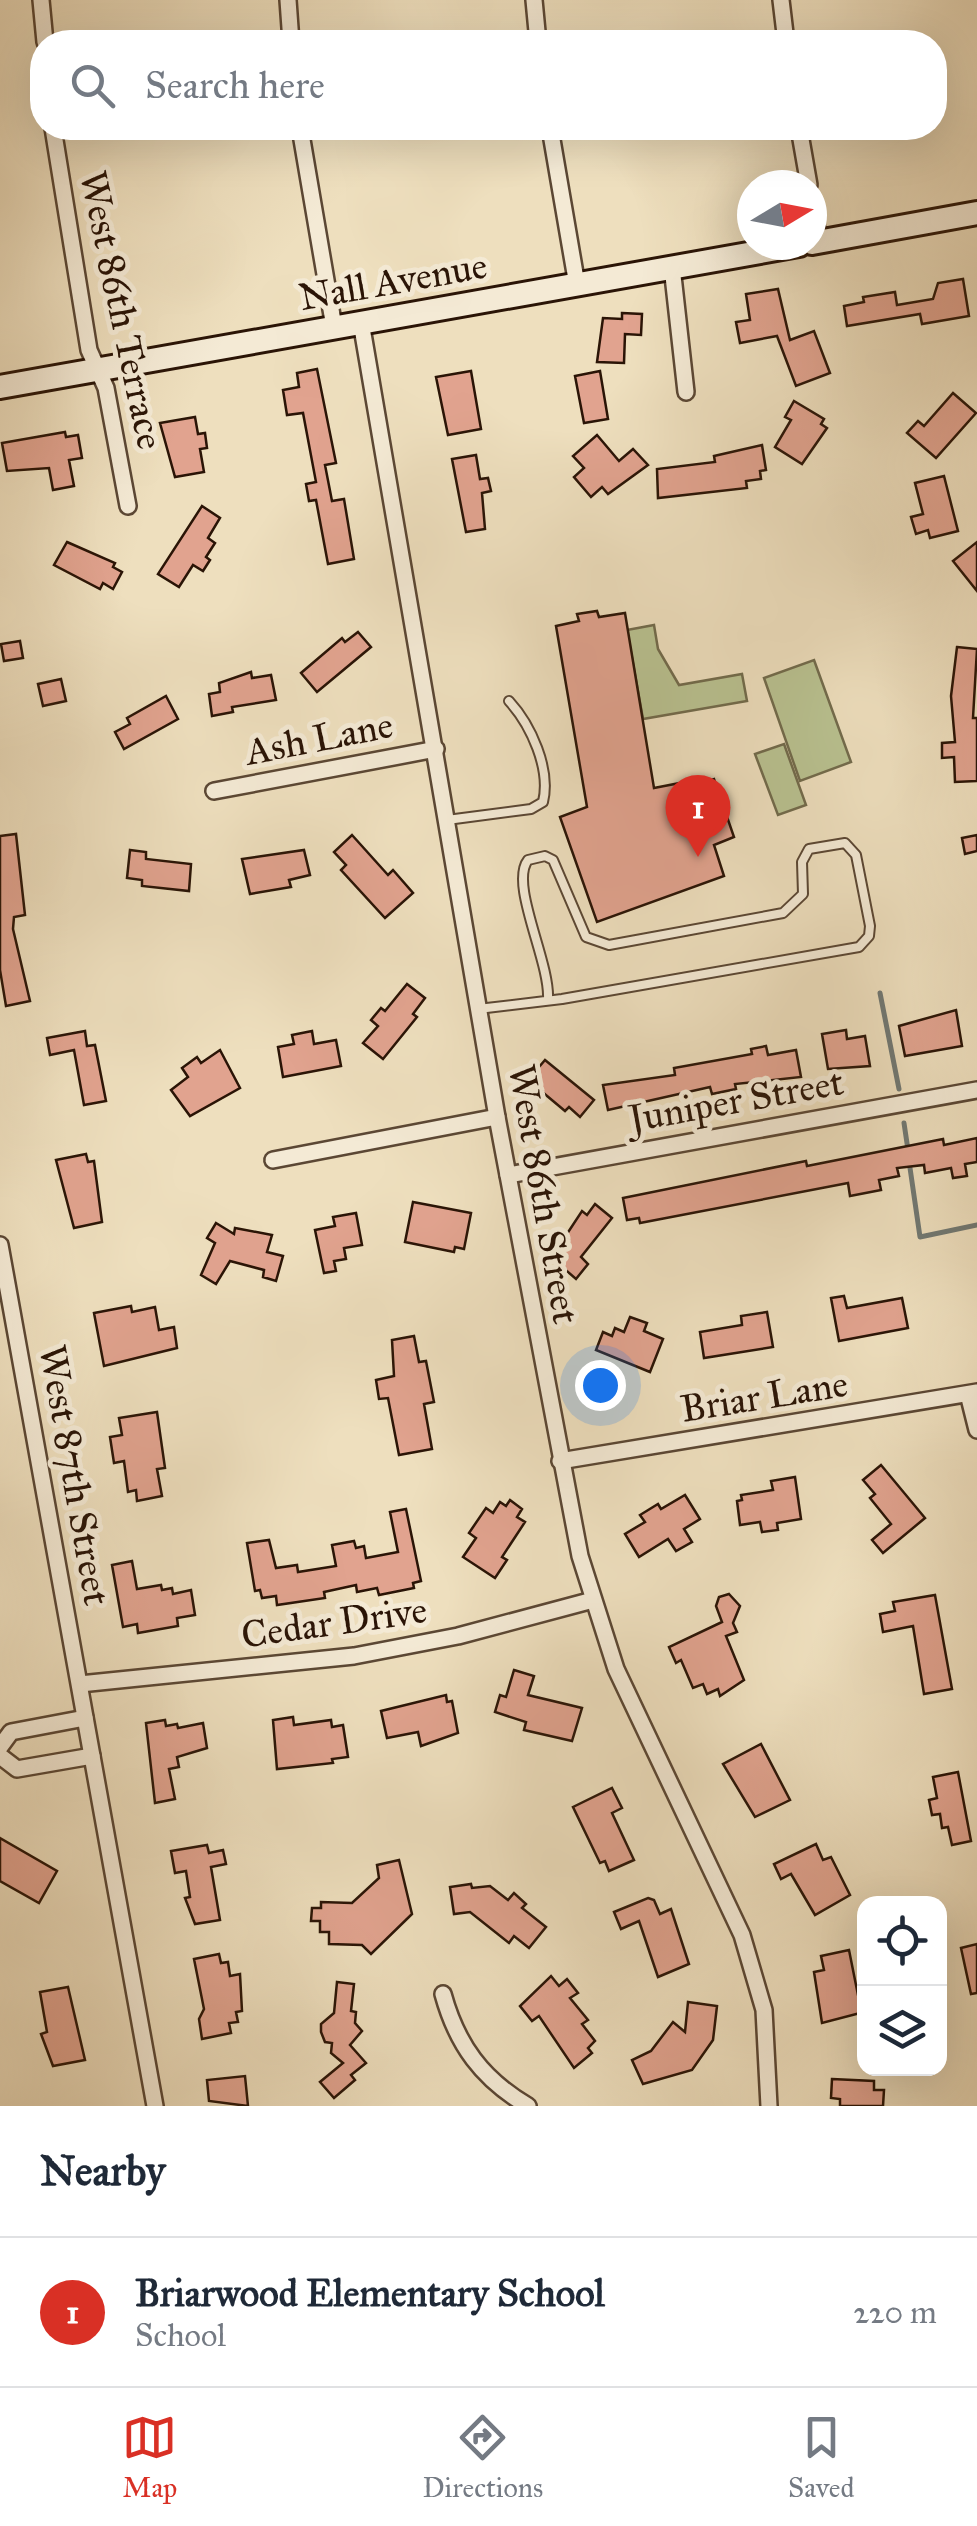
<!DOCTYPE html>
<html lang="en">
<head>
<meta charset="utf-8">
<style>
  :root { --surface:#fff; --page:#f2f2f3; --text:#1f2937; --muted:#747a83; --line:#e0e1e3; --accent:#d93025 }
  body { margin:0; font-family:"IM FELL Great Primer",serif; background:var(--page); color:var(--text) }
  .controls { position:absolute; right:30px; bottom:30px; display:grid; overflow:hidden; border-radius:20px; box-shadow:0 10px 40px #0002 }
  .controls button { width:90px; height:90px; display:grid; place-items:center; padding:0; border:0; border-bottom:2px solid var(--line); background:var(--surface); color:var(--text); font:50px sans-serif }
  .compass { position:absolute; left:737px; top:170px; width:90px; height:90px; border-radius:50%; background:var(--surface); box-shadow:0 10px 40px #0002; rotate:80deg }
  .you { position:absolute; left:600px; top:1385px; width:35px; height:35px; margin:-25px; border:8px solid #fff; border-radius:50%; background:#1a73e8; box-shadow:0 0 0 15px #1a73e833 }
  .badge { display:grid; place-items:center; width:65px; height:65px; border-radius:50%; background:var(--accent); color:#fff; font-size:32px; font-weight:700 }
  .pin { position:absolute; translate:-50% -82px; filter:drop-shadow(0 2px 5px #0008) }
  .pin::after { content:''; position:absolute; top:52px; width:35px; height:30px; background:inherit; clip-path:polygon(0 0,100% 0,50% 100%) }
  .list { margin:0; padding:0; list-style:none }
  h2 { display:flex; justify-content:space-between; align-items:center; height:130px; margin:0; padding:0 40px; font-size:42px }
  h2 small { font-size:32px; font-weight:400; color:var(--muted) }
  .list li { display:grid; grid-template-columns:65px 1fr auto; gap:30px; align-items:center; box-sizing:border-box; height:150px; padding:0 40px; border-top:2px solid var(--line) }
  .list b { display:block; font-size:38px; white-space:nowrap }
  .list p { margin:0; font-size:32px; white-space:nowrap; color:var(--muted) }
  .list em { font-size:32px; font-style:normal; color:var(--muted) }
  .icon { flex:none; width:55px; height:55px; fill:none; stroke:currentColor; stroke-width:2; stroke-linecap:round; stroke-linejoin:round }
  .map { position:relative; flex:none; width:977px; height:2106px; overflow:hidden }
  .search { position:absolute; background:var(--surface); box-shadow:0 10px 40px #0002; left:30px; right:30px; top:30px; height:110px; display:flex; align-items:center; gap:25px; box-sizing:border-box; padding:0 35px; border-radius:40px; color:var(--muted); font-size:38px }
  .sheet { height:280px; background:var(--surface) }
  nav { display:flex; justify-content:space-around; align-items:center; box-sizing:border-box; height:140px; border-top:2px solid var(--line); background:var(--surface); font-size:28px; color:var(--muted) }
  nav a { display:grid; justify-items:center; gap:5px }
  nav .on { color:var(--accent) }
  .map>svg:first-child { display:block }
  .green { fill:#b9c291; stroke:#726b4c; stroke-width:2.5 }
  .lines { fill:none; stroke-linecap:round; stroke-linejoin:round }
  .stream { stroke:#707873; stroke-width:5 }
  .building { fill:#e1a38f; stroke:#2a1406; stroke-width:2.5 }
  .service-casing { stroke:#5b4734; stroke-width:12 }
  .minor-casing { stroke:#5b4734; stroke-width:20 }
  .secondary-casing { stroke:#2a1406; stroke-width:28 }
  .service { stroke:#f4ead5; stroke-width:8 }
  .minor { stroke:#f4ead5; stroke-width:15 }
  .secondary { stroke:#f4ead5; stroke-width:22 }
  .labels { text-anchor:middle; stroke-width:10; stroke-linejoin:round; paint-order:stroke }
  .street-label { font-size:38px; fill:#2a1406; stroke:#f4ead5 }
</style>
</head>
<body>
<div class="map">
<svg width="977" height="2106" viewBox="0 0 977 2106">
  <rect width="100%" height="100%" fill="#eedfbe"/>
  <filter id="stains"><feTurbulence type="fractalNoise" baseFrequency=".002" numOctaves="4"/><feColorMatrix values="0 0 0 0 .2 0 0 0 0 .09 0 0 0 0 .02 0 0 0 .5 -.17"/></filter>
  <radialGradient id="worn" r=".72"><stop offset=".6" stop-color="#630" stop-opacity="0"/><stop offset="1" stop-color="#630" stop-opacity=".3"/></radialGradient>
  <g class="green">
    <path d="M654,625l4,24 21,36 63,-11 5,27 -104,18 -16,-89z"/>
    <path d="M814,660l37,102 -51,19 -36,-103z"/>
    <path d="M784,744l22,61 -28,10 -23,-61z"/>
  </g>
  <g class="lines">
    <g class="stream">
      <path d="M880,993l19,96"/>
      <path d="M904,1123l4,27"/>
      <path d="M909,1161l11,76 57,-12"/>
    </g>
  </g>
  <g class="building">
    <path d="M963,279l6,37 -47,8 -2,-10 -73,12 -3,-20 20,-4 -1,-5 32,-5 2,13 36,-6 5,-16z"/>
    <path d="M778,289l12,51 24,-9 16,42 -34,13 -19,-50 -37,7 -4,-21 14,-2 -4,-26z"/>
    <path d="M622,313l20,1 -1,21 -16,-1 -1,29 -27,-1 6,-44 19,1z"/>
    <path d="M317,369l19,94 -11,2 7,36 12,-2 10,60 -26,5 -12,-64 -7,1 -3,-17 10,-2 -13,-69 -16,2 -4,-25 16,-3 -2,-14z"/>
    <path d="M471,371l10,58 -33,6 -12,-58z"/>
    <path d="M600,371l8,48 -24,4 -9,-47z"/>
    <path d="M953,393l23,20 -40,45 -29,-25 11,-12 6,5z"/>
    <path d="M794,401l30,18 -3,5 6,4 -25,36 -27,-17 16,-27 -6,-3z"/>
    <path d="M195,417l3,17 7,-1 2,15 -7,1 4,23 -29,5 -15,-54z"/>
    <path d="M65,432l1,5 12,-2 4,23 -13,2 5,26 -21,4 -4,-22 -42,3 -5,-28z"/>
    <path d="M597,435l22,26 14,-12 15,16 -40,29 -6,-7 -11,10 -17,-20 10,-9 -11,-12z"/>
    <path d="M762,445l4,25 -6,1 1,8 -15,2 1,7 -89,10 -1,-29 58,-7 -1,-6z"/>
    <path d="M476,455l4,24 8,-1 3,13 -9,2 3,36 -19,3 -14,-73z"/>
    <path d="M944,476l14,55 -28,7 -2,-8 -12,4 -5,-17 12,-3 -8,-31z"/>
    <path d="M202,506l18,12 -12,20 7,5 -9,14 4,3 -7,11 -10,-6 -14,22 -21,-13z"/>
    <path d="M67,542l48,21 -2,4 9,5 -9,17 -10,-6 -3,6 -46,-24z"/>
    <path d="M977,542v49l-24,-30z"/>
    <path d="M597,611l2,6 26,-4 29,175 31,-6 2,6 27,-9 20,58 -20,8 10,31 -127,46 -37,-105 27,-10 -31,-181 23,-5 -2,-7z"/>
    <path d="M358,632l13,15 -54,45 -16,-19 41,-35 3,4z"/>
    <path d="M20,641l3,17 -19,3 -3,-17z"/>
    <path d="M957,647l20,2 -4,69h4v63l-22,1 -1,-25 -12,1v-15l13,-1 -4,-46z"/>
    <path d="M251,672l1,6 19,-3 5,25 -44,7 1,5 -21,4 -3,-22 11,-2 -1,-9z"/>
    <path d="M61,679l5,22 -23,5 -5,-22z"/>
    <path d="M166,696l12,23 -54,30 -9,-17 15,-8 -3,-6z"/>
    <path d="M16,834l9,81 -11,2 -1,12 17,72 -24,5 -6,-36v-134z"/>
    <path d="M352,835l36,40 5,-5 20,23 -28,25 -44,-48 5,-5 -12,-13z"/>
    <path d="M977,835v16l-12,3 -3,-16z"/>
    <path d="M130,850l16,2v7l45,5 -2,27 -47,-5v-6l-15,-2z"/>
    <path d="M304,850l6,25 -21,5 2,7 -41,7 -8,-35z"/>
    <path d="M407,984l18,14 -12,16 4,3 -34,42 -20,-16 15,-17 -7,-6 10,-12 4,3z"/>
    <path d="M956,1010l6,36 -57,10 -6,-30z"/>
    <path d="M846,1030l1,9 18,-3 5,30 -42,3 -6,-35z"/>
    <path d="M85,1031l2,15 8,-1 11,56 -22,4 -10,-55 -24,5 -3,-17z"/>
    <path d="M312,1031l2,13 22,-4 5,26 -58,11 -5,-30 16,-3 -2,-9z"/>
    <path d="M766,1046l2,9 28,-5 5,27 -66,7 1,5 -24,5 -2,-7 -102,23 -5,-25 72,-10 -1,-7 78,-14 -1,-5z"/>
    <path d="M220,1050l20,38 -50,28 -19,-26 17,-13 -6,-9 15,-11 4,6z"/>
    <path d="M545,1060l49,40 -14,17 -11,-10 -4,4 -37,-31z"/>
    <path d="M977,1138v24l-12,2 2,12 -14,2 -2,-10 -26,5 -1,-8 -27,3 2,8 -20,4 2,10 -31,6 -2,-13 -208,40 -1,-5 -12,2 -4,-22 183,-37 1,5 136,-27 1,6z"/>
    <path d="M86,1154l2,8 6,-1 8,61 -28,6 -18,-68z"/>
    <path d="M413,1202l58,11 -7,36 -9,-2 -1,5 -49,-10z"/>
    <path d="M595,1204l17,14 -31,39 7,7 -12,15 -16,-14 7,-8 -10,-8 25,-38 5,4z"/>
    <path d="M356,1213l6,32 -18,3 2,11 -12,2 2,10 -12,2 -9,-43 20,-4 -2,-9z"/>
    <path d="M216,1223l18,11 1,-6 37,7 -5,17 16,4 -7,25 -13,-4 1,-7 -34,-9 -14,23 -15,-9 14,-32 -8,-5z"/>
    <path d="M844,1296l3,12 55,-10 6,30 -69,13 -8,-43z"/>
    <path d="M131,1306l1,6 23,-5 4,23 15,-3 3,21 -73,18 -10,-53z"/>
    <path d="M767,1312l6,35 -69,11 -4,-26 42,-7 -1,-9z"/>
    <path d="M630,1317l17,6 -3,8 19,8 -13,33 -54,-22 7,-18 9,4 3,-8 9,4z"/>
    <path d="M414,1336l5,26 7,-1 8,41 -10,2 8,45 -33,6 -11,-57 -9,1 -3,-19 18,-4 -2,-36z"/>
    <path d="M157,1412l8,56 -8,1 5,27 -25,5 -1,-11 -8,2 -4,-31 -10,2 -4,-26 12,-2 -3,-17z"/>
    <path d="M881,1465l44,53 -42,35 -11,-13 19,-16 -21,-26 5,-4 -12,-14z"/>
    <path d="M795,1477l6,42 -24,4 1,7 -16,2 -2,-10 -20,3 -3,-24 5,-1 -1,-5 32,-5 -2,-9z"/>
    <path d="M685,1495l15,24 -16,10 8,13 -16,9 -8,-12 -29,18 -14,-23 20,-12 -5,-7 18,-11 3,5z"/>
    <path d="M510,1500l12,9 -5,8 8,5 -23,35 5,3 -12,18 -32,-21 13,-19 -7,-5 17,-25 7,5 7,-11 6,4z"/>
    <path d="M406,1509l15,72 -8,2 1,5 -35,7 -2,-7 -20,4 -1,-7 -32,7 1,6 -48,7 -1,-9 -14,2 -2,-8 -5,1 -8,-48 22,-3 7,28 21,-3 1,7 38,-6 -4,-21 22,-4 2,7 8,-2 2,12 32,-6 -8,-40z"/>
    <path d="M132,1561l5,28 24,-4 1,5 10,-2 1,6 18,-4 4,25 -18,3 1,8 -40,7 -1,-9 -14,3 -11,-62z"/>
    <path d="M729,1594l11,12 -7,17 4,9 -11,4 18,44 -24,16 -2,-7 -11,5 -4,-10 -10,4 -12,-28 -5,3 -7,-16 53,-25 -6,-16 3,-9z"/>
    <path d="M935,1595l17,94 -28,5 -11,-68 -30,6 -3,-18 15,-3 -2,-9z"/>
    <path d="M514,1670l20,6 -6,19 54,13 -10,33 -48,-11 2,-8 -31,-10 5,-17 6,2z"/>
    <path d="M446,1695l1,7 5,-1 6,32 -37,13 -3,-14 -31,6 -6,-27z"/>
    <path d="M293,1717l1,8 37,-5 1,7 11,-2 5,32 -16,2 1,4 -56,6 -4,-49z"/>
    <path d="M165,1720l1,6 11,-2 1,4 25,-5 4,25 -30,9 2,10 -10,2 6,30 -20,4 -9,-80z"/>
    <path d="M761,1744l29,56 -35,17 -32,-53z"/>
    <path d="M958,1772l13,69 -19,4 -4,-18 -6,1 -2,-14 -8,1 -3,-15 8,-2 -4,-21z"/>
    <path d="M612,1788l10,20 -10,5 22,47 -25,11 -4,-10 -5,2 -27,-56z"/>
    <path d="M0,1838l57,33 -18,32 -39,-22z"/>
    <path d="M816,1844l7,16 8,-3 19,38 -35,20 -24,-41 -10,5 -7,-15z"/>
    <path d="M207,1845l2,8 14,-3 3,14 -15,3 9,53 -25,4 -10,-26 5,-1 -4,-26 -11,2 -4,-22z"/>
    <path d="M399,1860l13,54 -41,40 -9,-9 -33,-1v-12h-9v-11h-9l1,-13h9v-6l31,1 27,-25 -2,-13z"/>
    <path d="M471,1884l1,4 18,-2 18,14 6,-7 12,11 -4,4 24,19 -17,21 -15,-12 -5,7 -39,-31 -16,2 -4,-27z"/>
    <path d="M648,1898l6,2 6,14 11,-5 18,55 -31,13 -19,-56 -18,8 -7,-17z"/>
    <path d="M977,1944v49l-6,1 -10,-46z"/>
    <path d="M849,1950l9,45 6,-1v18l-42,11 -8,-51 10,-2 -3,-14z"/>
    <path d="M219,1954l2,9 7,-1 2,14 10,-2 2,37 -6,1 2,10 -9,1 2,10 -29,6 -3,-20 5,-10 -10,-50z"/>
    <path d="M551,1976l8,10 8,-7 11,14 -8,5 18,22 -6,4 13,17 -7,7 4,5 -18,15 -35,-52 -7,5 -12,-15z"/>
    <path d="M337,1982l17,2 -3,27 5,1 -1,11 7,8 -12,14 16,18 -15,12 4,5 -21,18 -14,-16 23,-19 -12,-10 1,-10 -7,-1 -4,-10v-8l13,-11z"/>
    <path d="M68,1987l17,73 -32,6 -12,-32 6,-2 -7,-40z"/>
    <path d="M688,2002l29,4 -4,34 -21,30 -49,14 -11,-24 19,-9 22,-29 12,10z"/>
    <path d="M245,2076l3,30 -39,-5 -2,-21z"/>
    <path d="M832,2079l42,2v9h10l-1,16h-43v-7l-9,-1z"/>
  </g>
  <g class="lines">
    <defs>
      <g id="service">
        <path d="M447,820l84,-11 12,-7c8,-33 -12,-77 -34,-101"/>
        <path d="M478,1009l84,-10 297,-52 10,-11 1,-10 -14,-71 -11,-12 -36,6 -7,13 1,32 -20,19 -174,32 -23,-8 -33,-77 -8,-4 -17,4c-19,24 22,101 20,139"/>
      </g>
      <g id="minor">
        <path d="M41,0l4,42"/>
        <path d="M288,0l3,42"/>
        <path d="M534,0l4,42"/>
        <path d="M781,0l5,42"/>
        <path d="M53,128l36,222 17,38 22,118"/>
        <path d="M300,128l34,199"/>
        <path d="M550,128l27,157"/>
        <path d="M799,128l10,57"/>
        <path d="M812,201l7,41"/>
        <path d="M672,267l14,125"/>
        <path d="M361,322l136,795 83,439 36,113 126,266 22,75 5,96"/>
        <path d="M214,791l222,-42"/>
        <path d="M273,1160l224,-43"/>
        <path d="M508,1175l469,-85"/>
        <path d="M0,1245l155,861"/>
        <path d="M968,1394l9,36"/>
        <path d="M560,1461l417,-69"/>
        <path d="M80,1684l274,-28 104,-20 135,-36"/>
        <path d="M0,1747l11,-15 74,-14"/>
        <path d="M0,1756l17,13 75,-13"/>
        <path d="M443,1994c14,51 39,85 85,112"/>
      </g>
      <g id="secondary">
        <path d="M812,243l165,-30"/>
        <path d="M0,387l799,-142"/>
      </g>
    </defs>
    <use href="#service" class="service-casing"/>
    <use href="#minor" class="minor-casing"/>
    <use href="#secondary" class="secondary-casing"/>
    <use href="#service" class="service"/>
    <use href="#minor" class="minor"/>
    <use href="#secondary" class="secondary"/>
  </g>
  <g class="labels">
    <g class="street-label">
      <text transform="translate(393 281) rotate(-10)" y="13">Nall Avenue</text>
      <text transform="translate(122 310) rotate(78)" y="13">West 86th Terrace</text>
      <text transform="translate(319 738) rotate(-11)" y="13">Ash Lane</text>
      <text transform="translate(736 1100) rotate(-10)" y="13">Juniper Street</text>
      <text transform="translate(544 1194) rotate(80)" y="13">West 86th Street</text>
      <text transform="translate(764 1396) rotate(-9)" y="13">Briar Lane</text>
      <text transform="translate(75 1475) rotate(80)" y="13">West 87th Street</text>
      <text transform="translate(334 1622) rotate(-8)" y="13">Cedar Drive</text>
    </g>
  </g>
  <rect width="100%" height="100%" filter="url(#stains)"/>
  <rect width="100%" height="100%" fill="url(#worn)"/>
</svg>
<div class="controls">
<button><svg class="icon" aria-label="locate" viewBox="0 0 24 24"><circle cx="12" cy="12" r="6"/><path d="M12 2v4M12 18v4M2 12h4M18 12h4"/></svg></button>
<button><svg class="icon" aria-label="layers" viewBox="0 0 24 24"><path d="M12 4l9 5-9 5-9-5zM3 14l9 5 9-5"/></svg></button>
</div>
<svg class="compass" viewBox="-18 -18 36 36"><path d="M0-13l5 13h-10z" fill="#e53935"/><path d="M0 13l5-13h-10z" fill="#747a83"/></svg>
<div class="you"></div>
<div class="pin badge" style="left:698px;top:857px">1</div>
<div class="search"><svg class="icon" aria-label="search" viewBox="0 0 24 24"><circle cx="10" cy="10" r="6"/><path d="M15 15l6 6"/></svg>Search here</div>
</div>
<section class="sheet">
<h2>Nearby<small></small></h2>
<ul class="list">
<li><span class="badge">1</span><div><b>Briarwood Elementary School</b><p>School</p></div><em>220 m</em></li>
</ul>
</section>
<nav>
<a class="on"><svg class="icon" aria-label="map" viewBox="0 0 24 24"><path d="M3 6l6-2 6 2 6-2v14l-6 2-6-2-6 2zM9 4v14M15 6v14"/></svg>Map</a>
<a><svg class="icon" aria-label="directions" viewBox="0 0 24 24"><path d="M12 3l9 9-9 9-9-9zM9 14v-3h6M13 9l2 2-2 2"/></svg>Directions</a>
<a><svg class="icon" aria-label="saved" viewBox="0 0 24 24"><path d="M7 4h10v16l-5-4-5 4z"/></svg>Saved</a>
</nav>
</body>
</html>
